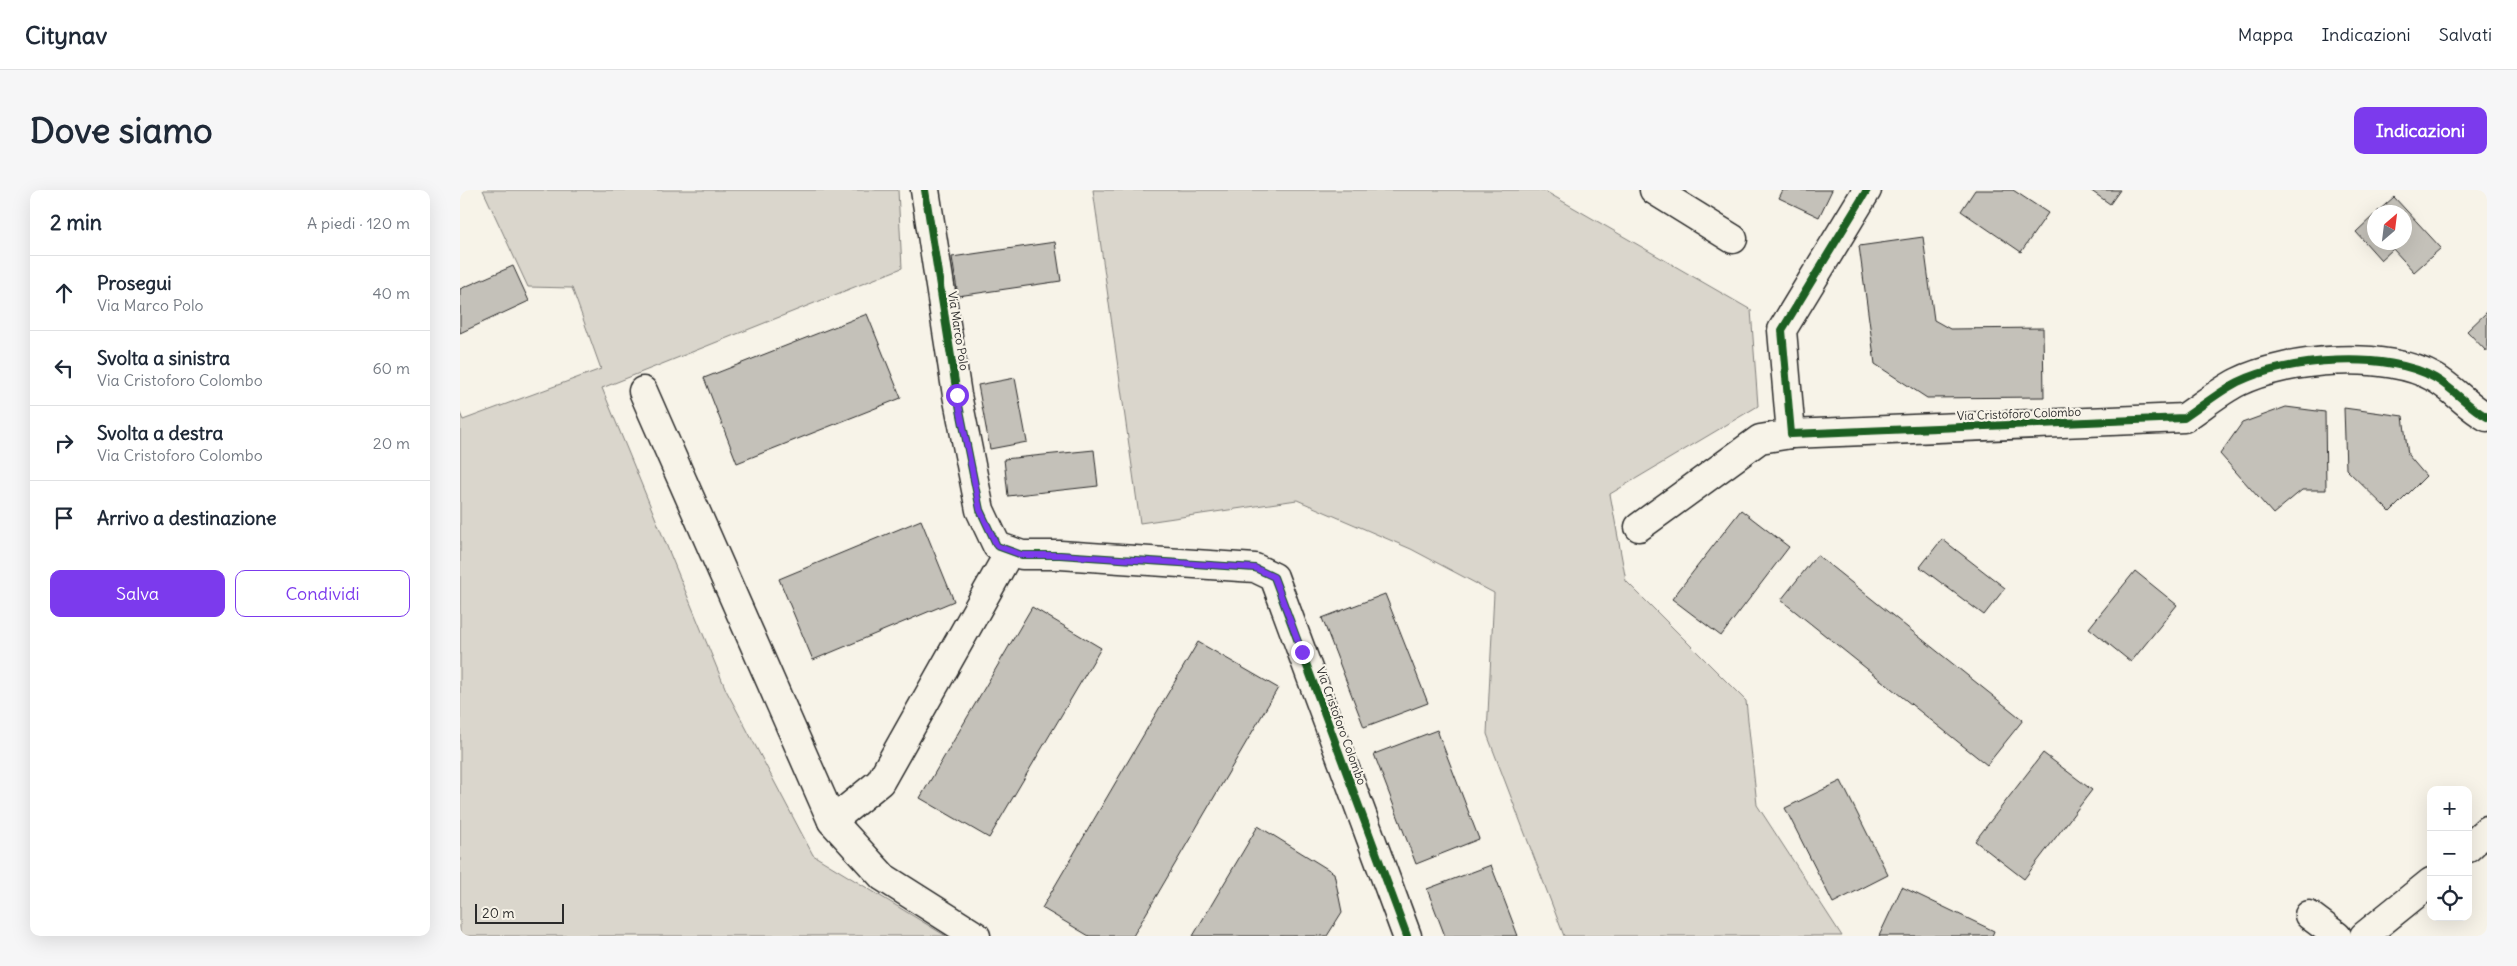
<!DOCTYPE html>
<html lang="it">
<head>
<meta charset="utf-8">
<style>
  :root { --surface:#fff; --page:#f6f6f7; --text:#1f2937; --muted:#747a83; --line:#e0e1e3; --accent:#7c3aed }
  body { margin:0; font-family:Delius,sans-serif; background:var(--page); color:var(--text) }
  .controls { position:absolute; right:15px; bottom:15px; display:grid; overflow:hidden; border-radius:10px; box-shadow:0 5px 20px #0002 }
  .controls button { width:45px; height:45px; display:grid; place-items:center; padding:0; border:0; border-bottom:1px solid var(--line); background:var(--surface); color:var(--text); font:25px sans-serif }
  .compass { position:absolute; left:1907px; top:15px; width:45px; height:45px; border-radius:50%; background:var(--surface); box-shadow:0 5px 20px #0002; rotate:28deg }
  .scale { position:absolute; left:15px; bottom:12px; width:89px; box-sizing:border-box; padding-left:5px; border:2px solid #2b2b2b; border-top:0; font-size:14px; line-height:18px; white-space:nowrap; color:#2b2b2b; -webkit-text-stroke:4px #f7f3e8; paint-order:stroke }
  .stop { position:absolute; width:15px; height:15px; margin:-11px; border:4px solid #7c3aed; border-radius:50%; background:#fff }
  .stop.end { background:#7c3aed; border-color:#fff; box-shadow:0 1px 5px #0008 }
  .list { margin:0; padding:0; list-style:none }
  h2 { display:flex; justify-content:space-between; align-items:center; height:65px; margin:0; padding:0 20px; font-size:21px }
  h2 small { font-size:16px; font-weight:400; color:var(--muted) }
  .list li { display:grid; grid-template-columns:32px 1fr auto; gap:15px; align-items:center; box-sizing:border-box; height:75px; padding:0 20px; border-top:1px solid var(--line) }
  .list b { display:block; font-size:19px; white-space:nowrap }
  .list p { margin:0; font-size:16px; white-space:nowrap; color:var(--muted) }
  .list em { font-size:16px; font-style:normal; color:var(--muted) }
  .actions { display:flex; gap:10px; padding:15px 20px }
  .actions a { flex:1; padding:11px 0; border:1px solid var(--accent); border-radius:10px; text-align:center; font-size:18px; color:var(--accent) }
  .actions .main { background:var(--accent); color:#fff }
  .icon { flex:none; width:28px; height:28px; fill:none; stroke:currentColor; stroke-width:2; stroke-linecap:round; stroke-linejoin:round }
  .map { position:relative; flex:none; width:2027px; height:746px; overflow:hidden; border-radius:10px }
  header { display:flex; align-items:center; gap:30px; box-sizing:border-box; height:70px; padding:0 25px; background:var(--surface); border-bottom:1px solid var(--line) }
  header strong { font-size:24px }
  nav { display:flex; gap:28px; margin-inline-start:auto; font-size:18px }
  .intro { display:flex; align-items:center; justify-content:space-between; box-sizing:border-box; height:120px; padding:0 30px }
  h1 { margin:0; font-size:35px }
  .button { padding:12px 22px; border-radius:10px; background:var(--accent); color:#fff; font-size:18px; font-weight:700 }
  main { display:flex; gap:30px; padding:0 30px }
  aside { flex:1; background:var(--surface); border-radius:10px; box-shadow:0 5px 20px #0002 }
  .map>svg:first-child { display:block }
  .green { fill:#dad6cc; stroke:#82807c }
  .building { fill:#c4c1b9; stroke:#2b2b2b }
  .lines { fill:none; stroke-linecap:round; stroke-linejoin:round }
  .minor-casing { stroke:#2b2b2b; stroke-width:31 }
  .minor { stroke:#f7f3e8; stroke-width:28 }
  .cycleway-casing { stroke:#f7f3e8; stroke-width:11 }
  .cycleway { stroke:#1b5e20; stroke-width:8 }
  .route { stroke:#7c3aed; stroke-width:6 }
  .labels { text-anchor:middle; stroke-width:4.5; stroke-linejoin:round; paint-order:stroke }
  .street-label { font-size:12px; fill:#2b2b2b; stroke:#f7f3e8 }
</style>
</head>
<body>
<header>
<strong>Citynav</strong>
<nav><a>Mappa</a><a>Indicazioni</a><a>Salvati</a></nav>
</header>
<div class="intro"><h1>Dove siamo</h1><a class="button">Indicazioni</a></div>
<main>
<aside>
<h2>2 min<small>A piedi · 120 m</small></h2>
<ul class="list">
<li><svg class="icon" aria-label="ahead" viewBox="0 0 24 24"><path d="M12 20V5M6 11l6-6 6 6"/></svg><div><b>Prosegui</b><p>Via Marco Polo</p></div><em>40 m</em></li>
<li><svg class="icon" aria-label="left" viewBox="0 0 24 24"><path d="M17 20v-9H6M10 6l-5 5 5 5"/></svg><div><b>Svolta a sinistra</b><p>Via Cristoforo Colombo</p></div><em>60 m</em></li>
<li><svg class="icon" aria-label="right" viewBox="0 0 24 24"><path d="M7 20v-9h11M14 6l5 5-5 5"/></svg><div><b>Svolta a destra</b><p>Via Cristoforo Colombo</p></div><em>20 m</em></li>
<li><svg class="icon" aria-label="arrive" viewBox="0 0 24 24"><path d="M6 21V4h12l-3 4 3 4H6"/></svg><div><b>Arrivo a destinazione</b></div></li>
</ul>
<div class="actions"><a class="main">Salva</a><a>Condividi</a></div>
</aside>
<div class="map">
<svg width="2027" height="746" viewBox="0 0 2027 746">
  <rect width="100%" height="100%" fill="#f7f3e8"/>
  <filter id="ink" filterUnits="userSpaceOnUse"><feTurbulence type="fractalNoise" baseFrequency=".02" numOctaves="2"/><feDisplacementMap in="SourceGraphic" scale="10" xChannelSelector="R" yChannelSelector="G"/><feConvolveMatrix kernelMatrix="1 2 1 2 8 2 1 2 1" color-interpolation-filters="sRGB"/></filter>
  <g filter="url(#ink)">
    <g class="green">
      <path d="M23,0h415l4,78 -300,120 124,302 87,165 133,81h-486v-523l3,7 138,-51 -29,-81 -44,-1z"/>
      <path d="M633,0h450l208,120 7,96 -148,88 16,87 120,120 11,104 85,131h-278l-77,-202 7,-141 -83,-44 -114,-49 -157,23z"/>
    </g>
    <g class="building">
      <path d="M1323,0h49l-13,27 -40,-19z"/>
      <path d="M1515,0h38l35,23 -27,39 -60,-41z"/>
      <path d="M1630,0h30l-10,14z"/>
      <path d="M1934,7l47,51 -27,24 -21,-23 -12,11 -25,-28 18,-17v27h30v-30h-27z"/>
      <path d="M1463,47l11,83 16,9 93,-1 1,69 -117,1 -52,-34 -16,-118z"/>
      <path d="M595,52l6,39 -103,15 -6,-39z"/>
      <path d="M53,76l16,35 -69,32v-44z"/>
      <path d="M2027,122v40l-20,-21z"/>
      <path d="M407,124l34,84 -164,65 -33,-85z"/>
      <path d="M555,188l12,64 -37,7 -12,-64z"/>
      <path d="M1826,217l39,5 1,78h-24l-29,24 -53,-60 22,-31z"/>
      <path d="M1884,218l59,8 5,39 18,21 -36,36 -44,-43z"/>
      <path d="M634,260l4,36 -90,10 -4,-37z"/>
      <path d="M1281,320l48,37 -68,89 -49,-37z"/>
      <path d="M461,330l33,81 -141,59 -34,-81z"/>
      <path d="M1482,349l63,49 -21,27 -64,-48z"/>
      <path d="M1357,365l206,165 -36,45 -206,-165z"/>
      <path d="M1675,381l42,34 -46,57 -42,-34z"/>
      <path d="M925,404l43,109 -64,24 -42,-109z"/>
      <path d="M572,417l69,41 -112,190 -69,-40z"/>
      <path d="M738,452l80,46 -145,248h-44l-47,-28z"/>
      <path d="M977,540l42,109 -63,25 -42,-110z"/>
      <path d="M1583,563l49,37 -68,89 -49,-38z"/>
      <path d="M1381,591l47,94 -55,28 -48,-95z"/>
      <path d="M798,636l76,47 8,39 -15,24h-134z"/>
      <path d="M1031,675l27,71h-73l-18,-47z"/>
      <path d="M1442,697l92,44 -2,5h-113z"/>
    </g>
    <g class="lines">
      <defs>
        <g id="minor">
          <path d="M465,0l32,205 23,115 17,36 25,9h38l195,13 19,9 133,359"/>
          <path d="M1194,0l79,49"/>
          <path d="M1407,0l-85,140 9,104 393,-16c18,-12 36,-27 54,-36 48,-24 150,-32 197,-4 19,11 33,29 52,39"/>
          <path d="M183,201l189,430 51,56 93,59"/>
          <path d="M1179,337l121,-88 31,-5"/>
          <path d="M372,631l48,-39 130,-231"/>
          <path d="M2008,658l19,-18"/>
          <path d="M1849,725l28,21"/>
          <path d="M1904,746l67,-54"/>
        </g>
      </defs>
      <use href="#minor" class="minor-casing"/>
      <use href="#minor" class="minor"/>
      <defs>
        <g id="cycleway">
          <path d="M465,0l32,205 23,115 17,36 25,9h38l195,13 19,9 133,359"/>
          <path d="M1407,0l-85,140 9,104 393,-16c18,-12 36,-27 54,-36 48,-24 150,-32 197,-4 19,11 33,29 52,39"/>
        </g>
      </defs>
      <use href="#cycleway" class="cycleway-casing"/>
      <use href="#cycleway" class="cycleway"/>
    </g>
  </g>
  <g class="lines" filter="url(#ink)">
    <path class="route" d="M497,205l23,115 17,36 25,9h38l195,13 19,9 28,75"/>
  </g>
  <g class="labels">
    <g class="street-label">
      <text transform="translate(498 141) rotate(81)" y="4">Via Marco Polo</text>
      <text transform="translate(1559 224) rotate(-2)" y="4">Via Cristoforo Colombo</text>
      <text transform="translate(881 536) rotate(70)" y="4">Via Cristoforo Colombo</text>
    </g>
  </g>
</svg>
<div class="controls">
<button>+</button>
<button>−</button>
<button><svg class="icon" aria-label="locate" viewBox="0 0 24 24"><circle cx="12" cy="12" r="6"/><path d="M12 2v4M12 18v4M2 12h4M18 12h4"/></svg></button>
</div>
<svg class="compass" viewBox="-18 -18 36 36"><path d="M0-13l5 13h-10z" fill="#e53935"/><path d="M0 13l5-13h-10z" fill="#747a83"/></svg>
<div class="scale">20 m</div>
<div class="stop" style="left:497px;top:205px"></div>
<div class="stop end" style="left:842px;top:462px"></div>
</div>
</main>
</body>
</html>
